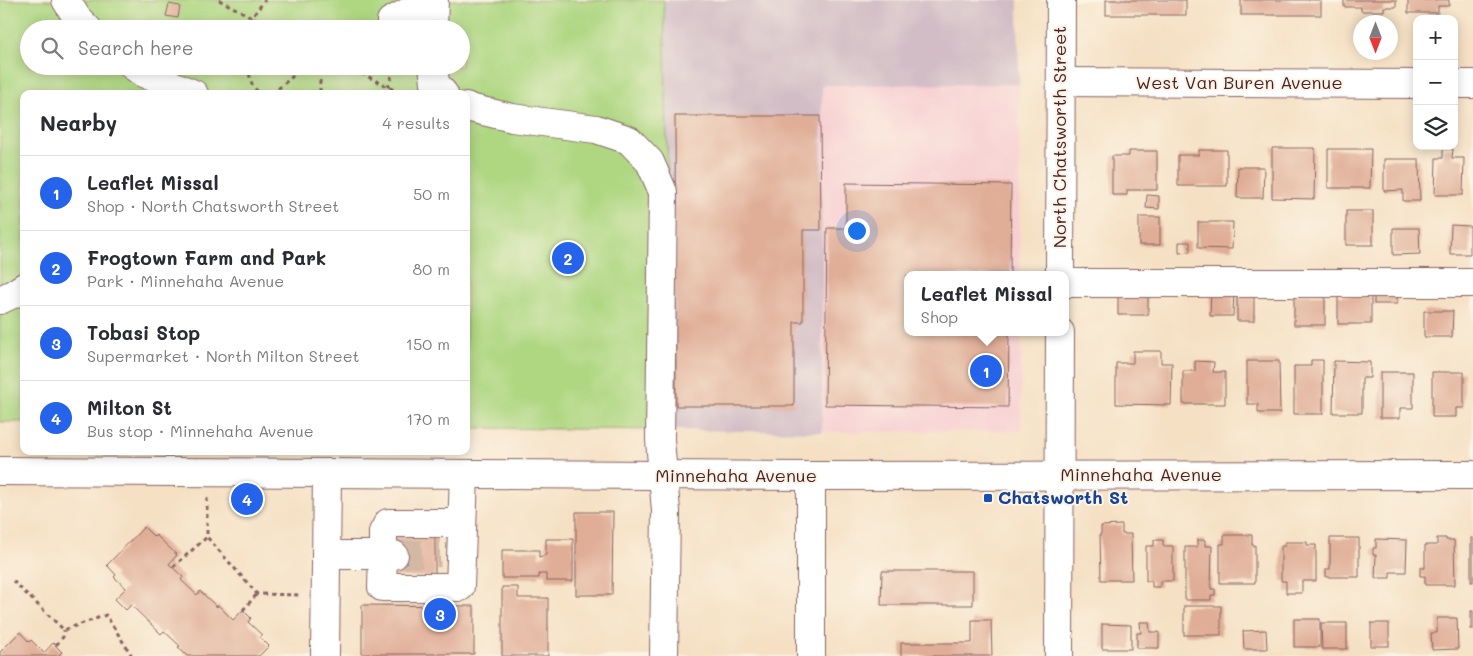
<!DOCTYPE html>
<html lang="en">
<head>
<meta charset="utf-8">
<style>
  :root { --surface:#fff; --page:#f7f7f7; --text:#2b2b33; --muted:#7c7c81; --line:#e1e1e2; --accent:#2563eb }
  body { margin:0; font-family:Mali,sans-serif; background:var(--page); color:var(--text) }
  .controls { position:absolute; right:15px; top:15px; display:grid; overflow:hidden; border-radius:10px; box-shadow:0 2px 12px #0003 }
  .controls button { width:45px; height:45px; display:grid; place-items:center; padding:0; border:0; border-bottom:1px solid var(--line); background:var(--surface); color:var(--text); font:25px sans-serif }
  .compass { position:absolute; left:1353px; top:15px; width:45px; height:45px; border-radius:50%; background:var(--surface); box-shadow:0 2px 12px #0003; rotate:180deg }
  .you { position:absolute; left:856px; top:230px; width:18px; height:18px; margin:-12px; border:4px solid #fff; border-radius:50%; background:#1a73e8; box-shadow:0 0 0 8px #1a73e833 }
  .badge { display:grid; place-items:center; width:32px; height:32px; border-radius:50%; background:var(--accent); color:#fff; font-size:16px; font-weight:700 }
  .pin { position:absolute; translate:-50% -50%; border:2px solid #fff; box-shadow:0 1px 5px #0006 }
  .popup { position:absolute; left:904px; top:271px; width:165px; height:65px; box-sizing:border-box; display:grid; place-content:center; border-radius:10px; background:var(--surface); filter:drop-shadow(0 1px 4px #0005); font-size:16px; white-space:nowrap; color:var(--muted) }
  .popup b { font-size:19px; color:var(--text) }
  .popup::after { content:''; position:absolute; left:50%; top:100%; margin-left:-10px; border:10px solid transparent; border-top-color:var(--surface) }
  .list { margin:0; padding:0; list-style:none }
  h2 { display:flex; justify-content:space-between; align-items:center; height:65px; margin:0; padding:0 20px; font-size:21px }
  h2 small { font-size:16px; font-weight:400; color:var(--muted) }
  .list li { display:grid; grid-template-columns:32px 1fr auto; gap:15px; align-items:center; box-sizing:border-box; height:75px; padding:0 20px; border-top:1px solid var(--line) }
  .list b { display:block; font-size:19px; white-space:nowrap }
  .list p { margin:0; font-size:16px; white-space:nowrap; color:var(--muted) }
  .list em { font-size:16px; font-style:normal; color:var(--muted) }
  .icon { flex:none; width:28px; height:28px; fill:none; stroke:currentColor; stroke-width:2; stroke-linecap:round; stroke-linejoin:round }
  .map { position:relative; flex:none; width:1473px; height:656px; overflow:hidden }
  .search { position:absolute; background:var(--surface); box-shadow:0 2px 12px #0003; left:20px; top:20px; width:450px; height:55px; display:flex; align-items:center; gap:12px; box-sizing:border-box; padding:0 18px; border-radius:28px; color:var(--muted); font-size:19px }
  .panel { position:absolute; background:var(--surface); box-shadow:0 2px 12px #0003; left:20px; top:90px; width:450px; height:365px; border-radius:10px }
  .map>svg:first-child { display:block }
  .built { fill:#f7cfd2 }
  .industrial { fill:#d2bdc6 }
  .green { fill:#afd782; stroke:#7c7b56; fill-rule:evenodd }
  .building { fill:#e0ae97 }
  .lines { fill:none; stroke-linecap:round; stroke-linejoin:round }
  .minor-tunnel { stroke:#d3b9a5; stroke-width:28; stroke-dasharray:28 14; stroke-linecap:butt }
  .minor-casing { stroke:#866361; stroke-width:30 }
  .path { stroke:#866361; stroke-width:3; stroke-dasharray:4 4; stroke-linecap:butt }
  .minor { stroke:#fff; stroke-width:28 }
  .transit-dot { fill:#1a4fb4; stroke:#fcf5e5; stroke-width:2 }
  .labels { text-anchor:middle; stroke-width:4; stroke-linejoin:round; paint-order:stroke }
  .street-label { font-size:18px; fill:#4a1f2b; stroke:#fcf5e5 }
  .transit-label { font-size:18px; font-weight:bold; fill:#164399; stroke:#fcf5e5; text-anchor:start }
</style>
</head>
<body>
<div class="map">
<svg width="1473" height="656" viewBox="0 0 1473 656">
  <rect width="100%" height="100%" fill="#fcf5e5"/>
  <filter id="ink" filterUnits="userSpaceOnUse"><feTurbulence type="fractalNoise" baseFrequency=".02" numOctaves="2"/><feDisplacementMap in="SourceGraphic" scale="10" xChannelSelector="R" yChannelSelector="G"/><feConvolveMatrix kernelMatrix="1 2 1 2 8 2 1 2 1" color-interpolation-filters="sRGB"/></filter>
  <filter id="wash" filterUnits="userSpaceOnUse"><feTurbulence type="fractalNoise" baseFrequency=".0096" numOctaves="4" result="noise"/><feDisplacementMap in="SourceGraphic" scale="20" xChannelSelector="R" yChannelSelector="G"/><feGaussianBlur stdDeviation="1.12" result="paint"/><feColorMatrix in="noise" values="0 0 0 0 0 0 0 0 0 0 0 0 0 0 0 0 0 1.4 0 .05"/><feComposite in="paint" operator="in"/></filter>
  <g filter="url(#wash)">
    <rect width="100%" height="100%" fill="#f5e0c4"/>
    <path class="built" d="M822,84h197l1,191h-113v57h114v99l-199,1z"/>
    <path class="industrial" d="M664,0h354l1,84 -197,1v347l-149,-2z"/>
    <path class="green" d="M0,0h664l9,430 -207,-2v-334h-442v328h-24zM29,29h432v37h-432z"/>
    <g id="blocks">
      <g class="building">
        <rect x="1106" y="0" width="80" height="15"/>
        <rect x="1241" y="0" width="80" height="15"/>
        <path d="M1344,0h52v7h-12v4h-23v-4h-17z"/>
        <path d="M1408,0h41v6h-11v7h-30z"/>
        <path d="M169,4l11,2 -2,12 -12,-2z"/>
        <path d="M675,116h145l1,114h-18v92h-9v84h-118z"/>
        <path d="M1272,148h43l-1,51 -42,-1z"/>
        <path d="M1328,149h43l-1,39h-42z"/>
        <path d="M1443,149h10l-1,9h12l-1,37h-28l1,-37h7z"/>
        <path d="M1199,150h28v36h-49v-31h21z"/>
        <path d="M1129,151h28v39h-30v5h-15v-39h17z"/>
        <path d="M1384,159h35l1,42h-17v-11l-19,1z"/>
        <path d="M1238,167h26l-1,31h-26z"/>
        <path d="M846,183l165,2 -1,90h-103v57h102l-1,75 -183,-2 2,-177h19z"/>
        <path d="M1147,195l12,1v13l-13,-1z"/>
        <rect x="1346" y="211" width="27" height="34"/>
        <rect x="1139" y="217" width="21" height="28"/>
        <path d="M1198,222h35l-1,27 -34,-1z"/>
        <path d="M1451,225l19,1v28h-20z"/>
        <path d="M1393,228h26l1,26 -27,1z"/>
        <path d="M1179,242h11v10l-11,1z"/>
        <path d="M1148,288v27h-30v-26z"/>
        <path d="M1211,288h23l-1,28h-23z"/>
        <rect x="1374" y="288" width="23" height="16"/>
        <rect x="1294" y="295" width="31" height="30"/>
        <path d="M1254,296v25h-17v-24z"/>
        <rect x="1338" y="296" width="33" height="28"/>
        <path d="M1424,311h29l-1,26h-28z"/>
        <path d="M1133,351h28v12h11l-1,42 -55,-1v-41h17z"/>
        <path d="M1311,360h12v54h-29v-48h17z"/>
        <path d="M1195,361l19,1 -1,10h12v32h-42v-33h12z"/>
        <path d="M1247,361h32l1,52h-22v-9h-11z"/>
        <path d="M1334,361l36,1v16h-8v35h-29z"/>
        <path d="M1380,372h33v36h-13v10h-20z"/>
        <path d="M1432,372h32v36h-8v9h-24z"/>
        <path d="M576,512h37l-1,83h-36z"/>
        <path d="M389,520h46v57h-47z"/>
        <path d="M1122,525v9h9l1,46h-31l-1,-46h1v-8z"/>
        <path d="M144,527l10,10 2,-2 21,20 -8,9 14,13 -2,3 16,15 3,-4 17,16 1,-2 15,15 10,-10 8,8 -3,4 14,13 -2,2 9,9 -10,10h-72l-9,-9 2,-1 -16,-15 -3,3 -30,-29 -5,5 -11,-11 11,-11 -12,-11 2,-2 -9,-10z"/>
        <path d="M1224,535h28v10h3v38h-35v-39h4z"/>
        <path d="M1330,538h29v39h-33v-8h4z"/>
        <path d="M1437,538h9v2h8l1,45h-30v-9h-5v-8h5v-23h12z"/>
        <rect x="1471" y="538" width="2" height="44"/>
        <path d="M546,539h27v42h-27v-7h-7v4h-37v-28h37v7l7,-2z"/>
        <path d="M1376,539l31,1 -1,32h-16v6h-15l1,-23h-3v-7h3z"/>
        <path d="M1154,540h9v6h10v35h-13v6h-8v-6h-6v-35h8z"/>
        <path d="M1197,540h8v6h7l-1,43h4v6h-4v5h-26v-53h12z"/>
        <path d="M1285,542h22v3h9v36h-14v12h-16v-12h-5v-35h4z"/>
        <path d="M882,571h91v34h-92z"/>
        <path d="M502,587h16v11h30v58h-46z"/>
        <path d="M362,605l112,1v48h-112z"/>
        <rect x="1184" y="606" width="37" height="29"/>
        <rect x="1471" y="611" width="2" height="18"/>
        <path d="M1437,618h20l1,31 -26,1 -1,-17h6z"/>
        <rect x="1294" y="619" width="26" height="28"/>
        <path d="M972,620h19l1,36h-91v-13h71z"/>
        <path d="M1140,622h9l1,10h9v16h-22v-15h4z"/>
        <path d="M1321,623h26v26h-25z"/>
        <rect x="1371" y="623" width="18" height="23"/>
        <path d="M1102,624l29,1v24h-29z"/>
        <path d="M1266,630l1,19h-23l-1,-18z"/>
        <path d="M20,632l9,10 2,-2 13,13 9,-10 9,9 -3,3 1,1h-60v-4z"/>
      </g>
    </g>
  </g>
  <g filter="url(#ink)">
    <use href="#blocks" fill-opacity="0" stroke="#866361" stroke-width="1"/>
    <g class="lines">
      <path class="minor-tunnel" d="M394,555l46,-2"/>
      <defs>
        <g id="minor">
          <path d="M66,0l11,18 11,11"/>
          <path d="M391,21l39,-21"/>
          <path d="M433,29l1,-29"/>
          <path d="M133,66l10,7 51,21"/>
          <path d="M433,66l2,17 9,11"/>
          <path d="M1061,82l356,2"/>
          <path d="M1454,84h19"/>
          <path d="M466,106l4,2 42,10 84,11 33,11 21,22 13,30 -3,248 6,71 -2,145"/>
          <path d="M1060,275l1,-275"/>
          <path d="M1065,283h408"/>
          <path d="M0,300l13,-6 11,-7"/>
          <path d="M0,471l811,5 662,-1"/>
          <path d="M326,555h57l-1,32h78l4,-113"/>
          <path d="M394,555h-11v-23l5,-9h74"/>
          <path d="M325,656l2,-183"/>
          <path d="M811,656v-180"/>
          <path d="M1059,656l1,-324"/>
        </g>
      </defs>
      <use href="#minor" class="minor-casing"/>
      <g class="path">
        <path d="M219,0l56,29"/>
        <path d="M248,29l4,-12 13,-17"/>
        <path d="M247,66l5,18 7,10"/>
        <path d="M347,66l55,28"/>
        <path d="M320,80v14"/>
        <path d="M272,94l28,-24"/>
        <path d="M383,94l5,-7 7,-21"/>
        <path d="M207,498v39l50,57 43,1"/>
        <path d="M173,567l34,-30"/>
        <path d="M13,581l51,49 42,-15 26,41"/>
        <path d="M243,610l14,-16"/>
        <path d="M56,645l7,-8 1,-7"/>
      </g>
      <use href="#minor" class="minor"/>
    </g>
  </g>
  <rect class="transit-dot" x="983" y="493" width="10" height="10" rx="2.5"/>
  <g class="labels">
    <g class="street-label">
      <text x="1239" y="89">West Van Buren Avenue</text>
      <text transform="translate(1060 137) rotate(-90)" y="6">North Chatsworth Street</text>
      <text x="1141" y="481">Minnehaha Avenue</text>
      <text x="736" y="482">Minnehaha Avenue</text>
    </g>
    <g class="transit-label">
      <text x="998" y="504">Chatsworth St</text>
    </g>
  </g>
</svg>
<div class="controls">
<button>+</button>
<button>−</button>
<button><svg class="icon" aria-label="layers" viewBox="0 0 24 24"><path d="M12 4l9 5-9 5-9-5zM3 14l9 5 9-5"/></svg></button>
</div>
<svg class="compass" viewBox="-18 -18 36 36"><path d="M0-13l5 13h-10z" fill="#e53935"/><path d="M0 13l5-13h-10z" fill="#7c7c81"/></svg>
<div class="you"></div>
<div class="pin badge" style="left:986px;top:371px">1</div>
<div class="popup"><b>Leaflet Missal</b>Shop</div>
<div class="pin badge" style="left:568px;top:258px">2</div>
<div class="pin badge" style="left:440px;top:614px">3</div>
<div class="pin badge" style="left:247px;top:499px">4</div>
<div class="search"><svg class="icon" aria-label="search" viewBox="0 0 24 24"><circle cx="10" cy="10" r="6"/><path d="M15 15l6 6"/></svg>Search here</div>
<section class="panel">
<h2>Nearby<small>4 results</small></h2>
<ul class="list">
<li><span class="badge">1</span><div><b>Leaflet Missal</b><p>Shop · North Chatsworth Street</p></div><em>50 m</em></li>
<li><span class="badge">2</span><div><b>Frogtown Farm and Park</b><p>Park · Minnehaha Avenue</p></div><em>80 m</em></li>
<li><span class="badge">3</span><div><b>Tobasi Stop</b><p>Supermarket · North Milton Street</p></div><em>150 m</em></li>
<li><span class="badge">4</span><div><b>Milton St</b><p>Bus stop · Minnehaha Avenue</p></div><em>170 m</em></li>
</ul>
</section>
</div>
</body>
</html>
